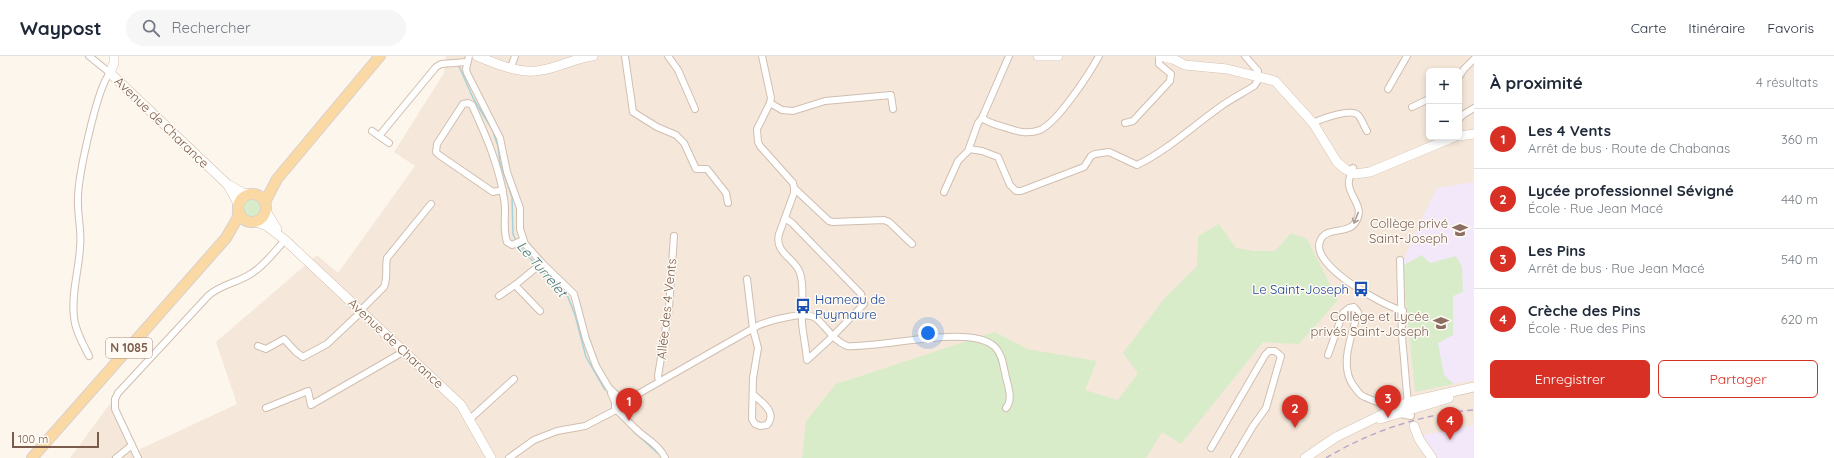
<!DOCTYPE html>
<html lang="fr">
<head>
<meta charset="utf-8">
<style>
  :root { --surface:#fff; --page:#f6f6f7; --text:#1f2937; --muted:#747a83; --line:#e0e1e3; --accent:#d93025 }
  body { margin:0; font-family:Quicksand,sans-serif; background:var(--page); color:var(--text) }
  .controls { position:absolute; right:12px; top:12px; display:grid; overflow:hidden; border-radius:6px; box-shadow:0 2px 6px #0003 }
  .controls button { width:36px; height:36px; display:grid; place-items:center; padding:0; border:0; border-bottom:1px solid var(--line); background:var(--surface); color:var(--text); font:20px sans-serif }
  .scale { position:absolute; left:12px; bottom:10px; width:87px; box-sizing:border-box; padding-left:4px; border:2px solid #7a5c4d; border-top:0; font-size:11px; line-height:14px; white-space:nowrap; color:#7a5c4d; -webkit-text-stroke:3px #fffaf3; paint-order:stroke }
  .you { position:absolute; left:928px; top:277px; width:14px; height:14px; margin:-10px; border:3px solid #fff; border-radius:50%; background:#1a73e8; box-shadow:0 0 0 6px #1a73e833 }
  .badge { display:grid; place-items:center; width:26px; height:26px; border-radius:50%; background:var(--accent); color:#fff; font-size:13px; font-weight:700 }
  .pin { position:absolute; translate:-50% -33px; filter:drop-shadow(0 1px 2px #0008) }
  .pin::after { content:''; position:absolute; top:21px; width:14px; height:12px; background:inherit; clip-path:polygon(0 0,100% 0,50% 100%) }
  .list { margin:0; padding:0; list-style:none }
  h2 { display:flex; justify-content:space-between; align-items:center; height:52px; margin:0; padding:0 16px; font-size:17px }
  h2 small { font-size:13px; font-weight:400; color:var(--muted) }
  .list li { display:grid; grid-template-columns:26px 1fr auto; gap:12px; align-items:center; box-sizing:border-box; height:60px; padding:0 16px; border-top:1px solid var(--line) }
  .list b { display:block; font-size:15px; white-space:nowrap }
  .list p { margin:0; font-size:13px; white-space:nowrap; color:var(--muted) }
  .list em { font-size:13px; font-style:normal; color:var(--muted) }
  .actions { display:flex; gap:8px; padding:12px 16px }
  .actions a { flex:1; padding:9px 0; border:1px solid var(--accent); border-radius:6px; text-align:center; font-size:14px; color:var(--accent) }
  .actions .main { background:var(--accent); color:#fff }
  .icon { flex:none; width:22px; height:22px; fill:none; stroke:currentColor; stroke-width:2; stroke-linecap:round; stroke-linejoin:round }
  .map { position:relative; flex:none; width:1474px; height:402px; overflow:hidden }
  header { display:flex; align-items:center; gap:24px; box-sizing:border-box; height:56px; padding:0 20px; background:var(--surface); border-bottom:1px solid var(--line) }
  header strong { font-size:19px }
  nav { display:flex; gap:22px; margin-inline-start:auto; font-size:14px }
  .search { width:280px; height:36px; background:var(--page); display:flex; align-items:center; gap:10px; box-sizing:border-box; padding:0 14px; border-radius:22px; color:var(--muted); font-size:15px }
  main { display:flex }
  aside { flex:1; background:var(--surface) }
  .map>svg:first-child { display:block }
  .residential { fill:#f5e8da; fill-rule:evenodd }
  .education { fill:#f3e8fa }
  .green { fill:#d8ecc9 }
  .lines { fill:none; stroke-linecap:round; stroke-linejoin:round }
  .stream { stroke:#a5d3da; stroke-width:1.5 }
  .street-casing { stroke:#d1beb0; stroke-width:8 }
  .secondary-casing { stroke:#d6c0b0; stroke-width:10 }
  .primary-casing { stroke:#dad1cd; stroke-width:12 }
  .street { stroke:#fff; stroke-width:6 }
  .secondary { stroke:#fff; stroke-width:9 }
  .primary { stroke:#fbd9a5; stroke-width:10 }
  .rail { stroke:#b9a8c9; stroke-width:1.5; stroke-dasharray:6 4; stroke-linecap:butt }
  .oneway { stroke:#af9d94 }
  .labels { text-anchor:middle; stroke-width:3; stroke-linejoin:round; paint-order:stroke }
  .shield { fill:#fffaf3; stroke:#a28b7f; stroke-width:1 }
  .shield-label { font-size:12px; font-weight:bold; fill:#7a5c4d }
  .street-label { font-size:13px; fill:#7a5c4d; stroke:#fffaf3 }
  .education-label { font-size:13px; fill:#785e54; stroke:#fffaf3; text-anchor:end }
  .transit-label { font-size:13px; fill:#164399; stroke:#fffaf3; text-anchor:end }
  .water-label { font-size:14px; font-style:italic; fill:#437c86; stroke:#fffaf3 }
</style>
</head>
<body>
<header>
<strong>Waypost</strong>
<div class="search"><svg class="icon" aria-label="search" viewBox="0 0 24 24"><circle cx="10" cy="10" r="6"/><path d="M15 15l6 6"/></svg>Rechercher</div>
<nav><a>Carte</a><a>Itinéraire</a><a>Favoris</a></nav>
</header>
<main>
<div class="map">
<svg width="1474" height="402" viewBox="0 0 1474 402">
  <rect width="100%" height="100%" fill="#fdf6ec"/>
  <path class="residential" d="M446,0h1028v402h-1404l42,-57 26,49 99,-46 -21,-62 101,-87 21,18 77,-107 -21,-14 50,-79zM1429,15h30v66h-30z"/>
  <g class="education">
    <path d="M1474,126v198l-59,12 -13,-126 8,-22 27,-56z"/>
    <path d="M1474,369l-1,33h-35l-15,-23z"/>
  </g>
  <g class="green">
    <path d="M251,142h4v2l8,5 -1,8 -7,6 -8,-2 -5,-7 2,-8z"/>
    <path d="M1219,168l17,24 18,3h21l16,-18 16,6 31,61 -39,44 -36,-2 -82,102 -19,-12 -16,26h-344l4,-37 30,-37 159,-52 32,17 70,12 -12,29 33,10 20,-27 -15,-20 41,-54 33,-33 1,-30z"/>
    <path d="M1422,199l8,8 26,-7 6,11 1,25 -10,4v39l-15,8 6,32 10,9 -39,8 -13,-126z"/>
  </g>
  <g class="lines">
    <g class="stream">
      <path d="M458,8l15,34 19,31 6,17 2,17 12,34 1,37 3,7"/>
      <path d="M518,189l19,21"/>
      <path d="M539,212l29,29 7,18 11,42 19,33"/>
      <path d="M634,376l27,24"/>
    </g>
    <defs>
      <g id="street">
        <path d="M469,0l-3,13 1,4 33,65 7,34 13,36v21l5,15 17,19 32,31 12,45 10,27 13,22 15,14"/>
        <path d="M625,0l8,56 24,15 19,8 8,8 12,26h11l19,24 2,10"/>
        <path d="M668,0l10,14 17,39"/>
        <path d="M762,0l9,42 -1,5 -13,26 1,13 2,4 33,37 1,5 35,33 4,1 51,-2 5,2 23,22"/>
        <path d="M511,11l4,-11"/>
        <path d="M1459,21l5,-8 10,-10"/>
        <path d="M1388,33l19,-33"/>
        <path d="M770,47l12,7 11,1 32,-10 66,-6 2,14"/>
        <path d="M1412,51l17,-8"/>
        <path d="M982,62c7,5 14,7 22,9 12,4 23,8 36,3 18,-8 49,-56 59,-74"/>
        <path d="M1459,63l5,-5 10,-6"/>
        <path d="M1125,67l8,-2 37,-40 1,-7 -12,-10v-8"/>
        <path d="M1313,67c8,-4 38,-15 45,-8 4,4 6,12 9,16"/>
        <path d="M372,75l17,12"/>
        <path d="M379,80l57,-69 5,-3 26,-2"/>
        <path d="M969,93l13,2 16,6 12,28 6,6h5l63,-24 7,-11 4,-2 14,-2 28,13c31,-15 56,-39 83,-58 11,-8 23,-14 34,-21l3,-4 1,-11 -13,-15"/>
        <path d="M1353,112c-2,5 -5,12 -4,17 1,11 13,21 9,32 -6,20 -29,8 -37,22 -15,25 63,67 82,72"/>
        <path d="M503,134l-10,2 -54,-37 -3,-3 1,-8 26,-40 5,-1 4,2c14,31 27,60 32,94 3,14 -2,28 3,43l5,3 11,-5"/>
        <path d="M944,136l14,-31 10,-10 10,-28 4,-5 27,-62"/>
        <path d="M785,162l7,5 69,71 3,10 -34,35 -23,21c-1,-13 -4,-25 -5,-37 -1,-16 3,-35 -2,-50 -5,-15 -26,-20 -21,-39l15,-41v-5"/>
        <path d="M1400,204l2,76 6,69"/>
        <path d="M747,223l6,50 5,19 -5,30 -1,41 3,5 5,2 7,-1c11,-13 -6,-23 -14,-31"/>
        <path d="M499,240l16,-11"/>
        <path d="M361,254l23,-23c4,-9 1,-19 3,-29l44,-54"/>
        <path d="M540,255l-25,-26 27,-22"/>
        <path d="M258,290l8,3 18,-10 12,13 7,5 24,-13 35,-33"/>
        <path d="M1328,299l15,-42 6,-5 5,-1 4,5c-6,23 -21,56 -2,77 2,3 5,7 9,8 9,5 21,5 25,16"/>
        <path d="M89,300c-6,-12 -14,-26 -15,-39 -3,-24 5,-47 6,-70 2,-16 -3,-33 -2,-49 0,-21 19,-111 32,-125l-21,-17"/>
        <path d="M659,325l-1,-5 11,-68 5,-72"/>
        <path d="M611,337l4,9v7c10,8 14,14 23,22 10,9 22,15 27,27"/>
        <path d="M624,346l135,-77c13,-5 47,-15 58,-6 10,9 17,22 30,27 33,3 124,-23 148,1 7,7 8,17 10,26 2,11 9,26 1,35"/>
        <path d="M266,352l42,-17 3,14 92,-53"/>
        <path d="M1400,358l11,2"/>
        <path d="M470,363l44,-40"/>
        <path d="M1211,392l54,-93 4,-4h6l6,5 -15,52 -13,18 -19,32"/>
        <path d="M116,402l16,-13"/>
        <path d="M138,402l-23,-49v-10l3,-6 90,-97c13,-12 30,-13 44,-23 13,-8 23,-22 33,-33"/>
        <path d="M509,402l25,-18 23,-9 28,-5 31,-16"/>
      </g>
      <g id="secondary">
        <path d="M114,0v7l-4,10 117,111 16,9 6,1"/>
        <path d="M477,0c19,8 45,19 65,14 18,-3 33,-12 51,-14"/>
        <path d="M1038,0h20"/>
        <path d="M1160,0l13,3 12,6 42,4 48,12 38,42 24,39 8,7 10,5 15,-2 84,-35"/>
        <path d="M1459,80l15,-2"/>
        <path d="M228,129l11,20"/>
        <path d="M266,155l11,18"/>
        <path d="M257,166l10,4 18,14 176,165 30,53"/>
        <path d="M1380,363l69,-21"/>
        <path d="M1414,370l5,13 13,19"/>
        <path d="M1305,402l31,-21 72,-35 66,-15"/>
      </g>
      <g id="primary">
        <circle cx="252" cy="152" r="14"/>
        <path d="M265,146l12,-23 103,-123"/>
        <path d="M32,402l194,-220 11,-19 2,-8"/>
      </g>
    </defs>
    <use href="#street" class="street-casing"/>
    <use href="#secondary" class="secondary-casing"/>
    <use href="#primary" class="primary-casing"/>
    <use href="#street" class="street"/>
    <use href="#secondary" class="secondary"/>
    <use href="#primary" class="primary"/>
    <path class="rail" d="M1326,402c45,-27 96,-44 148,-48"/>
  </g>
  <defs><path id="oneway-shaft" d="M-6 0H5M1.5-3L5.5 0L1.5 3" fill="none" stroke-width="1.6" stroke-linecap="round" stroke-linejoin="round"/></defs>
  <use class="oneway" href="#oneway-shaft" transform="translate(1356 162) rotate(112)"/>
  <defs>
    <symbol id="school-bare" viewBox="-9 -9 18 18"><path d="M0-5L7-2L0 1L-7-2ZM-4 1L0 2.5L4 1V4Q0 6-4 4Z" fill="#8d6e63" stroke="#fffaf3" stroke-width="2.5" paint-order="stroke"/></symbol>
    <symbol id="bus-bare" viewBox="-9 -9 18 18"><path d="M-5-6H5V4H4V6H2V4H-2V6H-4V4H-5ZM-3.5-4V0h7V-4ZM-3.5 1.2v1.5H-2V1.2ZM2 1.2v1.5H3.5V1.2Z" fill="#1a4fb4" stroke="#fffaf3" stroke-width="2.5" paint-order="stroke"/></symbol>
  </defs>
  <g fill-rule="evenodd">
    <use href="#school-bare" x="1449" y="163" width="22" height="22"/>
    <use href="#bus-bare" x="1350" y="222" width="22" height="22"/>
    <use href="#bus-bare" x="792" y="239" width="22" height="22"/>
    <use href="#school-bare" x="1430" y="256" width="22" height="22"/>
  </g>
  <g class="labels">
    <rect class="shield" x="106" y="282" width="46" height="20" rx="3"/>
    <g class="shield-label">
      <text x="129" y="296">N 1085</text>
    </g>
    <g class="street-label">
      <text transform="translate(162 66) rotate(44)" y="5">Avenue de Charance</text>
      <text transform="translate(666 253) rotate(-84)" y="5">Allée des 4 Vents</text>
      <text transform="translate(396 287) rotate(43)" y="5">Avenue de Charance</text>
    </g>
    <g class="education-label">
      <text x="1448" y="172">Collège privé<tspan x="1448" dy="15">Saint-Joseph</tspan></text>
      <text x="1429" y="265">Collège et Lycée<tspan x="1429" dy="15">privés Saint-Joseph</tspan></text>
    </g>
    <g class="transit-label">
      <text x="1349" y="238">Le Saint-Joseph</text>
      <text x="815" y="248" text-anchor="start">Hameau de<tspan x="815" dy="15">Puymaure</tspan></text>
    </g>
    <g class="water-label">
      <text transform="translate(542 213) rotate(49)" y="5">Le Turrelet</text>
    </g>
  </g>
</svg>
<div class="controls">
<button>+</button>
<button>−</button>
</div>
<div class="scale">100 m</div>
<div class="you"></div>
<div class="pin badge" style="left:629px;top:365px">1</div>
<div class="pin badge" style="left:1295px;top:372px">2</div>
<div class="pin badge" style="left:1388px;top:362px">3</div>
<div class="pin badge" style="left:1450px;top:384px">4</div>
</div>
<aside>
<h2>À proximité<small>4 résultats</small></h2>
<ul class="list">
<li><span class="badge">1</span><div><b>Les 4 Vents</b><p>Arrêt de bus · Route de Chabanas</p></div><em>360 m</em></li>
<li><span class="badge">2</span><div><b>Lycée professionnel Sévigné</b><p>École · Rue Jean Macé</p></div><em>440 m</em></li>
<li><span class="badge">3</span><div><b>Les Pins</b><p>Arrêt de bus · Rue Jean Macé</p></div><em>540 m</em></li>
<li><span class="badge">4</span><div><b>Crèche des Pins</b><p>École · Rue des Pins</p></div><em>620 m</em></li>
</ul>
<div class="actions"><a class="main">Enregistrer</a><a>Partager</a></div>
</aside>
</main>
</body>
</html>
